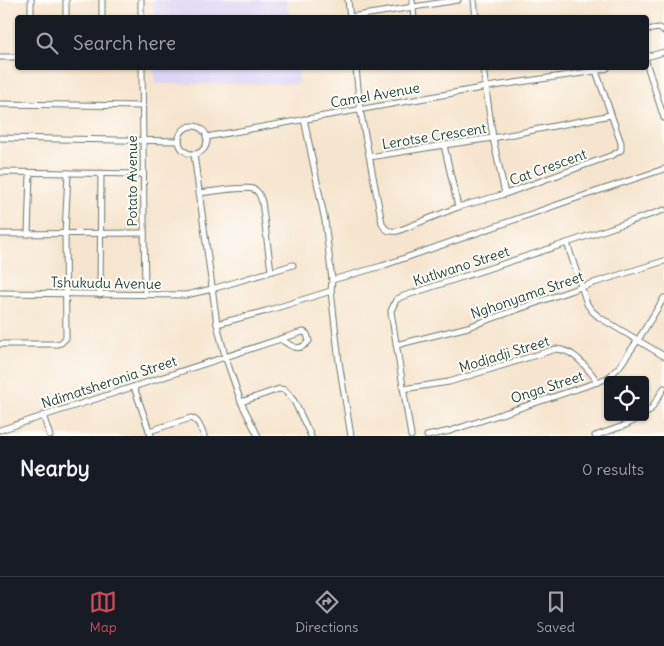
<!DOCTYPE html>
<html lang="en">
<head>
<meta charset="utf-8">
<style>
  :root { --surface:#171b24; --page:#242831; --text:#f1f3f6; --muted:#9ea1a6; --line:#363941; --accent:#d1495b }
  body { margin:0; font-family:Delius,sans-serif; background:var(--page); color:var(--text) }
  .controls { position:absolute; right:15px; bottom:15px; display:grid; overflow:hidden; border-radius:5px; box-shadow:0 1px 4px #0004 }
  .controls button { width:45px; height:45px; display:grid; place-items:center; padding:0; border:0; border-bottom:1px solid var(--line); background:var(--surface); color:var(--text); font:25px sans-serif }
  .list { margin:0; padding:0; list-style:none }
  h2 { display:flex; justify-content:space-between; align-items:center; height:65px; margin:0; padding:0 20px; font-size:21px }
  h2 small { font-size:16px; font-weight:400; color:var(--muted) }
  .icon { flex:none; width:28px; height:28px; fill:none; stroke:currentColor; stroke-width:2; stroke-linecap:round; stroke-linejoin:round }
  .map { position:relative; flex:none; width:664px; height:436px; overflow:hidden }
  .search { position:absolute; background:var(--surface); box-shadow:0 1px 4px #0004; left:15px; right:15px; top:15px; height:55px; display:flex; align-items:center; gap:12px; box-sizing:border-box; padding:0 18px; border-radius:5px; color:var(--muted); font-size:19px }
  .sheet { height:140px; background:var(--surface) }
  nav { display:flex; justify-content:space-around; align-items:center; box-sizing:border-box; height:70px; border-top:1px solid var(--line); background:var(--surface); font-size:14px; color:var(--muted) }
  nav a { display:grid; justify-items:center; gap:2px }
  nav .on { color:var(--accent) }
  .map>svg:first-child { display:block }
  .built { fill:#ddd5f6 }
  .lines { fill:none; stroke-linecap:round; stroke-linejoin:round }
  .street-casing { stroke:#6a786a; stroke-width:7 }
  .street { stroke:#fff; stroke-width:5 }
  .labels { text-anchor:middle; stroke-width:4; stroke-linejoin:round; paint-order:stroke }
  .street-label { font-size:14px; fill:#1f3d34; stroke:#fdfcf7 }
</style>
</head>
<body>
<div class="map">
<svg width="664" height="436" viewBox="0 0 664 436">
  <rect width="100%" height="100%" fill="#fdfcf7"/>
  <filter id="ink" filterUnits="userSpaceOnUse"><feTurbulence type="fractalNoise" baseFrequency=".02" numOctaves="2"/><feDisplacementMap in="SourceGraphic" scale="10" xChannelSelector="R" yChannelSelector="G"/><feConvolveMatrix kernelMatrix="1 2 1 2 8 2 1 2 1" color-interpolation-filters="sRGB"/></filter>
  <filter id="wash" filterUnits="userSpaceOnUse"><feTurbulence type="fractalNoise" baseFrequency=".0096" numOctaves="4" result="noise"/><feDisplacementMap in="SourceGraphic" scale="20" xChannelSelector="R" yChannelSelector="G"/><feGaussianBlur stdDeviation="1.12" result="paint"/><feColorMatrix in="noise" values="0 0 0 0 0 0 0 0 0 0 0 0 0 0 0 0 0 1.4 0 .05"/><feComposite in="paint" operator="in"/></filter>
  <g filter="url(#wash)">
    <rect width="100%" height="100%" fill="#f6e5ce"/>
    <g class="built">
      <path d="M153,0h133l3,17h-135z"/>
      <path d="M154,68h143l2,16h-145z"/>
    </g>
  </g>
  <g filter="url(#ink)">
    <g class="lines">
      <defs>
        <g id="street">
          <path d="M31,0v18"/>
          <path d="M141,0v18"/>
          <path d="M348,0l2,18"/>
          <path d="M412,0l2,18"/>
          <path d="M474,0l2,18"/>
          <path d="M350,17l108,-17"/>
          <path d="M66,18v-18"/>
          <path d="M102,18v-18"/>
          <path d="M646,30l13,-2 5,3"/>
          <path d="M0,57h18"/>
          <path d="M646,57l18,-5"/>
          <path d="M646,62l18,56"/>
          <path d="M142,68l3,226"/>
          <path d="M356,68l4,41 22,114c3,8 8,9 16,8l60,-24 47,-13"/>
          <path d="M483,68l10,70 12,56 108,-39 8,-5v-7l-26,-75"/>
          <path d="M0,104l143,2"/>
          <path d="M304,119l21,102 7,59 -1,11 8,71 12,74"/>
          <circle cx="193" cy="140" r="14"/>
          <path d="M206,137l281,-50 109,-16 11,-3"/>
          <path d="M0,138l179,3"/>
          <path d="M444,145l14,62"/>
          <path d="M194,154l23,170 8,32 16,46 17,34"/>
          <path d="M370,157l74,-12 49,-7 118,-23"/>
          <path d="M0,172l143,2"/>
          <path d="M199,193c10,-1 46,-7 54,-4 6,2 7,7 9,13l9,69"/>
          <path d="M0,234l144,-1"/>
          <path d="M28,234l2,-61"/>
          <path d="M567,243l20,61 5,7 7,6 65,39"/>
          <path d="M332,280l50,-14 192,-67 90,-30"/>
          <path d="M0,293l186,2 26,-6 81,-24"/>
          <path d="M100,295l1,-122"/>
          <path d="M217,324l49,-13 65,-20"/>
          <path d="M0,344h56l5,-1 5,-5 -1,-104 3,-61"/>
          <path d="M396,345l72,-18 113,-40 83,-26"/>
          <path d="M134,387l17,49"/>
          <path d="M403,389l46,-7 107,-33c19,1 31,19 42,33"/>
          <path d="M241,402l38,-13 6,1 9,11 17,35"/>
          <path d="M645,414l6,-5 13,-21"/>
          <path d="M43,415l7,21"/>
          <path d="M0,430l299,-97 5,-1 3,2 2,7c-11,13 -18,4 -29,-2"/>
          <path d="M149,431l42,-13c8,2 10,11 13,18"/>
          <path d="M411,436l-19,-118 -1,-7 5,-11 5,-3 166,-54 97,-33"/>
          <path d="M427,436l23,-5 148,-49 11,-5 10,-10 19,-27 26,-42"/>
          <path d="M595,436l31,-11 15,-8"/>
        </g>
      </defs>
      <use href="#street" class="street-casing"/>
      <use href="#street" class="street"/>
    </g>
  </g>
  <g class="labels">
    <g class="street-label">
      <text transform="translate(375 95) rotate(-10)" y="5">Camel Avenue</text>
      <text transform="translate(434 136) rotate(-9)" y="5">Lerotse Crescent</text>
      <text transform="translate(548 167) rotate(-20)" y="5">Cat Crescent</text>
      <text transform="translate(132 181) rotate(-90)" y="5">Potato Avenue</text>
      <text transform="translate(461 266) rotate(-18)" y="5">Kutlwano Street</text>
      <text transform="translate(106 283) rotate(1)" y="5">Tshukudu Avenue</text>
      <text transform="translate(527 295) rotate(-19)" y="5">Nghonyama Street</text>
      <text transform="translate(504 354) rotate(-17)" y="5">Modjadji Street</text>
      <text transform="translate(109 382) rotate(-18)" y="5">Ndimatsheronia Street</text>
      <text transform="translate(547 387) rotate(-18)" y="5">Onga Street</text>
    </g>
  </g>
</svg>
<div class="controls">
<button><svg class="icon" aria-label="locate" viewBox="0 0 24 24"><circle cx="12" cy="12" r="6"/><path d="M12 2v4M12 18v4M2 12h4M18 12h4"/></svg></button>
</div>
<div class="search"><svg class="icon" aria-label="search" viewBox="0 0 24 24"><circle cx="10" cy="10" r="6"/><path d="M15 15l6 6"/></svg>Search here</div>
</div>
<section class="sheet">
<h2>Nearby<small>0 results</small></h2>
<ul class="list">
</ul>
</section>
<nav>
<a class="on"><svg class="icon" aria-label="map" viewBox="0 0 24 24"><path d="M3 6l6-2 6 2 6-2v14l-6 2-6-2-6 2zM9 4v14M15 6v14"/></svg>Map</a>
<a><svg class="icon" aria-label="directions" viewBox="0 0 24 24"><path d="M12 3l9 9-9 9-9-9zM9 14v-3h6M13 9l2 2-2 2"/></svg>Directions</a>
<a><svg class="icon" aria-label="saved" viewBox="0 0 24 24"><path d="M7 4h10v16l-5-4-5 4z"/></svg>Saved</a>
</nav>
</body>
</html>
